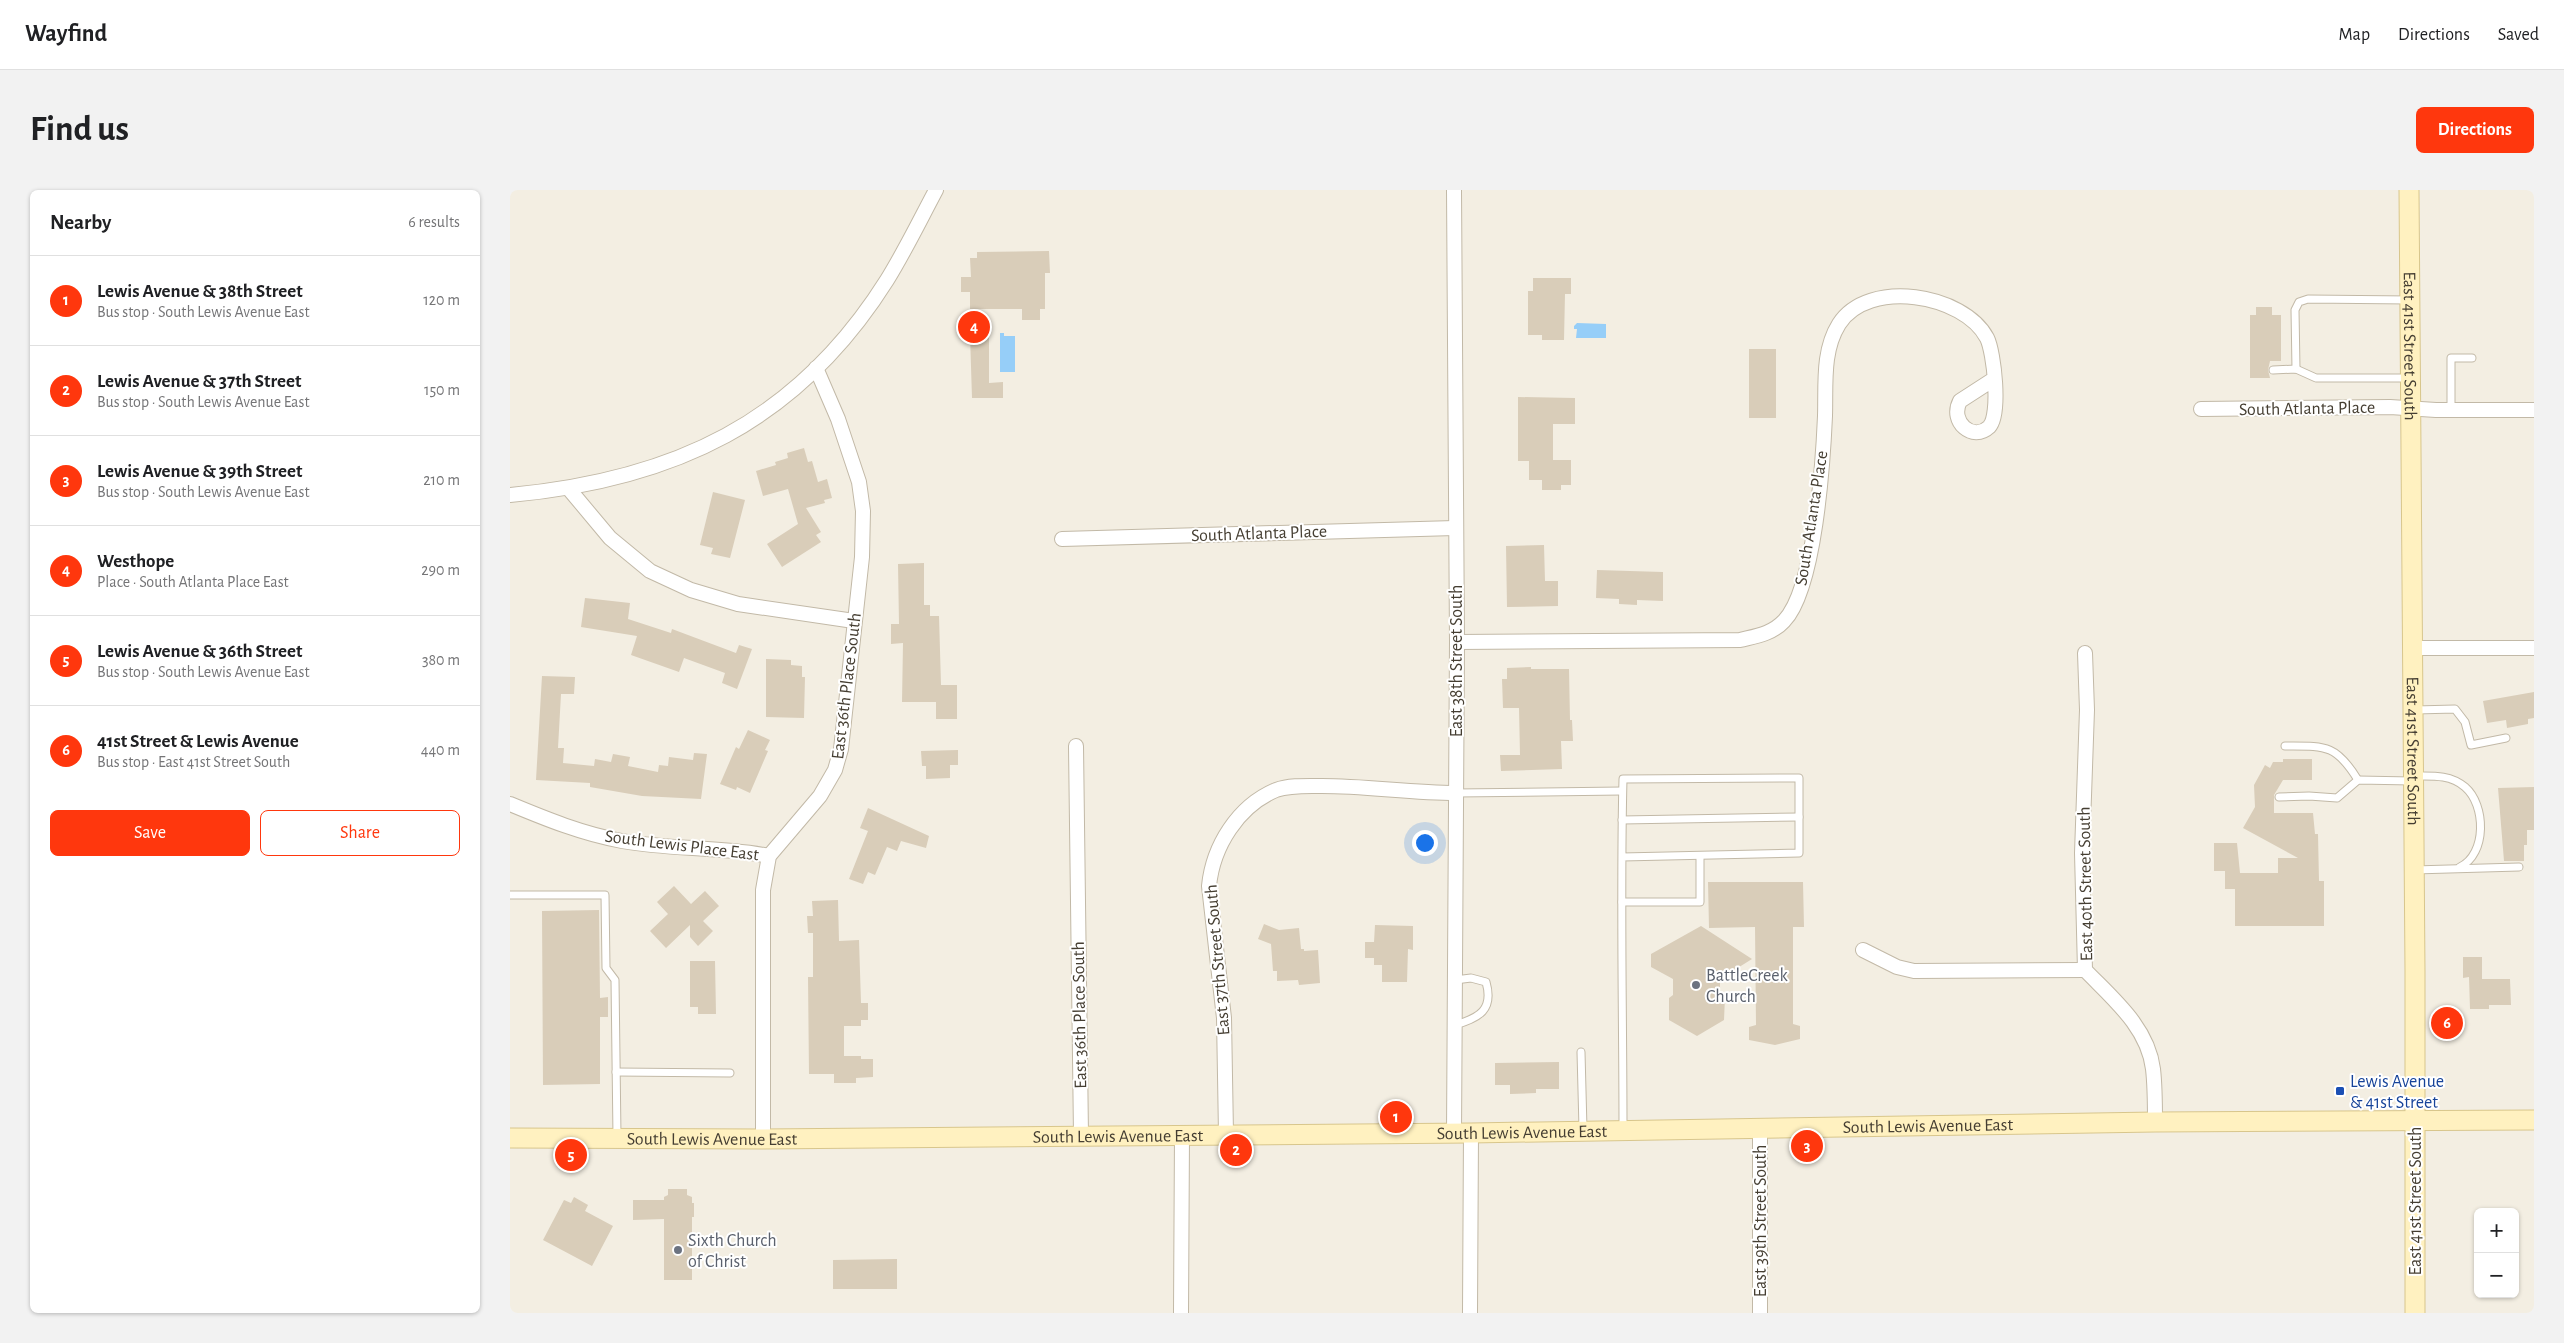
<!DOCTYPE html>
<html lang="en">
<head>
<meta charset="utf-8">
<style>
  :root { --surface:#fff; --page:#f2f2f2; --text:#202124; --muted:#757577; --line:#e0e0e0; --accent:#ff370d }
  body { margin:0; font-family:"Alegreya Sans",sans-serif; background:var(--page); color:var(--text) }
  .controls { position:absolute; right:15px; bottom:15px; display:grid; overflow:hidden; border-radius:8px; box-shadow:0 1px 4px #0004 }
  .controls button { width:45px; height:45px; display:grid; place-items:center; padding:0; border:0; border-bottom:1px solid var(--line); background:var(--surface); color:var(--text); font:25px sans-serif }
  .you { position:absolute; left:914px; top:652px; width:18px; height:18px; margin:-12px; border:4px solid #fff; border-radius:50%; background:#1a73e8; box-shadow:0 0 0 8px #1a73e833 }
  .badge { display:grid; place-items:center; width:32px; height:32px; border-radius:50%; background:var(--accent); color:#fff; font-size:16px; font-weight:700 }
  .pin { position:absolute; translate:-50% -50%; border:2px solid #fff; box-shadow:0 1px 5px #0006 }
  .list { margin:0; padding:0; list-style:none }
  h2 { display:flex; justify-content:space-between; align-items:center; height:65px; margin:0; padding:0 20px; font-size:21px }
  h2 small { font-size:16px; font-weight:400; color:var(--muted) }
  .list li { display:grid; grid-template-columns:32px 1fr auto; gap:15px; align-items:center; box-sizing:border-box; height:90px; padding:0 20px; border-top:1px solid var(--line) }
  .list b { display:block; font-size:19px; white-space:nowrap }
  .list p { margin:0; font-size:16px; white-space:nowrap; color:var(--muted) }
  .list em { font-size:16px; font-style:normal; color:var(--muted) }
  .actions { display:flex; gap:10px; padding:15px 20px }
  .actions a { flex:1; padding:11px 0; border:1px solid var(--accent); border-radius:8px; text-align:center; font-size:18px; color:var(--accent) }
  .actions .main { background:var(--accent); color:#fff }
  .map { position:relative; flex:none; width:2024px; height:1123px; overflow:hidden; border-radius:8px }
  header { display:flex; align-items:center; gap:30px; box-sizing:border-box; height:70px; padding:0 25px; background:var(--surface); border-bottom:1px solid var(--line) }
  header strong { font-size:24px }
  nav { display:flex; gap:28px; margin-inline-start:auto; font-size:18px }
  .intro { display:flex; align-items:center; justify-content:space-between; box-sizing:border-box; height:120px; padding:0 30px }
  h1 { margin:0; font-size:35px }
  .button { padding:12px 22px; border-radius:8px; background:var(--accent); color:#fff; font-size:18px; font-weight:700 }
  main { display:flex; gap:30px; padding:0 30px }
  aside { flex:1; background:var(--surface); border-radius:8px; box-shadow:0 1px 4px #0004 }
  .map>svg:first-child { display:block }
  .water { fill:#96cef8 }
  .building { fill:#d9cdb9 }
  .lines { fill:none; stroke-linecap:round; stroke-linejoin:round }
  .lane-casing { stroke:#c2b9a7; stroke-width:9 }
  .street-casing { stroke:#c2b9a7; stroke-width:16 }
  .secondary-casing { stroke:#d8c68c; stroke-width:21 }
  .lane { stroke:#fff; stroke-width:7 }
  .street { stroke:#fff; stroke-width:14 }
  .secondary { stroke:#fff1c0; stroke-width:19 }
  .worship-dot { fill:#6b7280; stroke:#fff; stroke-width:2 }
  .transit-dot { fill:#1a4fb4; stroke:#fff; stroke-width:2 }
  .labels { text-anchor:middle; stroke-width:4; stroke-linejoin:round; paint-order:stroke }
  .street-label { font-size:18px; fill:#453e32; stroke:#fff }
  .worship-label { font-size:18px; fill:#5b616d; stroke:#fff; text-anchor:start }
  .transit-label { font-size:18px; fill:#164399; stroke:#fff; text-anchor:start }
</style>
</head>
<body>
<header>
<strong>Wayfind</strong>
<nav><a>Map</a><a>Directions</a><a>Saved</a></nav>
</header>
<div class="intro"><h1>Find us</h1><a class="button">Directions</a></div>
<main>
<aside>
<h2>Nearby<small>6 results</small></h2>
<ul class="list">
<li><span class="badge">1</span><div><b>Lewis Avenue &amp; 38th Street</b><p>Bus stop · South Lewis Avenue East</p></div><em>120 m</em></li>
<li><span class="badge">2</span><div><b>Lewis Avenue &amp; 37th Street</b><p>Bus stop · South Lewis Avenue East</p></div><em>150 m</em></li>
<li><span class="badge">3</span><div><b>Lewis Avenue &amp; 39th Street</b><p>Bus stop · South Lewis Avenue East</p></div><em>210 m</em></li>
<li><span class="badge">4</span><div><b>Westhope</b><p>Place · South Atlanta Place East</p></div><em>290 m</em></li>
<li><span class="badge">5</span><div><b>Lewis Avenue &amp; 36th Street</b><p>Bus stop · South Lewis Avenue East</p></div><em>380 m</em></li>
<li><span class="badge">6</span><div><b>41st Street &amp; Lewis Avenue</b><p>Bus stop · East 41st Street South</p></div><em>440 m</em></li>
</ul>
<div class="actions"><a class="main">Save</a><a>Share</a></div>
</aside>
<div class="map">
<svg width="2024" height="1123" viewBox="0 0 2024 1123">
  <rect width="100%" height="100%" fill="#f3eee2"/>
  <g class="water">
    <path d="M1067,133l29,1v14h-30l1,-9h-3v-3z"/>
    <path d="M490,143h4v3h11v36h-15z"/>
  </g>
  <g class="building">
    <path d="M539,61l1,22h-5v36h-5v11h-18v-11h-52v-17h-9v-15h10l-1,-19h7v-6z"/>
    <path d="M1023,88h38v16h-6l-1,46h-22v-5h-14v-44h5z"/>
    <path d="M1746,117h16v8h9v46h-11l-2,9 2,8h-20v-63h6z"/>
    <path d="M479,144v49l14,-1v16h-31l-2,-63z"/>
    <rect x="1239" y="159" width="27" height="69"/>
    <path d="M1008,207l57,1v26h-22v36h18v25h-10v5h-19v-10h-13v-19h-11z"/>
    <path d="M294,258l4,14 4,-1 6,21 9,-3 5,19 -8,2 1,3 -19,5 15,24 -5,3 5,7 -39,25 -15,-23 31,-20 -10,-35 -25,7 -7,-25 20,-6 -1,-3 13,-4 -1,-5z"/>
    <path d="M203,302l32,8 -15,58 -19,-4 2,-6 -13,-3z"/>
    <path d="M1034,355l1,36h13v25l-51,1 -1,-61z"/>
    <path d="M414,373v42h6v11h9l2,69h16v34h-21v-17h-34l1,-59 -12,1v-20h8l-1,-60z"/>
    <path d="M1087,380l66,2v29l-26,-1v5l-18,-1v-5l-23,-1z"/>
    <path d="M75,408l45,5 -2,16 43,14 1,-4 64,24 3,-8 13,4 -15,40 -15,-6 3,-10 -41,-15 -5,14 -48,-17 6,-19 -56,-9z"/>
    <path d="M256,469l25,1v5l11,1v11h3l-1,41 -38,-1z"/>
    <path d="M1021,477v2h38l1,51h2l1,21h-12l1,28 -61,2 -1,-16h20l-1,-47h-16l-1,-29h5v-11z"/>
    <path d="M32,486l33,1 -1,17h-13l-3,54h6l-1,15 31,3 1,-7 16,3 2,-8 17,3 -2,9 30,6 1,-7 9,1 1,-9 24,3 1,-7 13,1 -6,45 -59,-3 -52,-9v-4l-54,-3z"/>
    <path d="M2024,502v26l-6,1v5l-21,4 -1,-8 -19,3 -4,-22z"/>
    <path d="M238,540l22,10 -5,10 3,1 -18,42 -13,-6 -1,3 -16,-6 16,-37 3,2z"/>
    <path d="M448,560v15h-8v13l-24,1v-13h-4l-1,-15z"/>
    <path d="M1773,569h29v21h-29l-9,15v18h39l2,21h3l1,47h5v45h-89v-37h-10v-18h-11v-28h23l3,30h38v-15h20l-55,-30 12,-21 -1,-22 11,-20 5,3 3,-6h10z"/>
    <path d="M2024,597v43h-7v15h-3v16h-20l-6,-73z"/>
    <path d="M358,618l61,28 -3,12 -25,-7 -4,10 -10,-4 -12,28 -7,-3 -5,12 -14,-5 19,-48 -8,-3z"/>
    <path d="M1198,692h95l1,45h-11v97l7,2v13l-25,6 -26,-5v-13l7,-2 -1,-98 -46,1z"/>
    <path d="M164,696l17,18 14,-13 14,15 -16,15 10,10 -15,15 -8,-9v-12l-24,23 -16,-17 18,-17 -11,-12z"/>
    <path d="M328,710l1,41 20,-1 2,63h7v17h-7v6h-17v30h17v3h12v18l-17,1v5h-22v-9h-25l-1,-97h5v-44h-5l-1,-17h6l-1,-15z"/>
    <path d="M89,720l1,88 8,-1v20h-8v67l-57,1 -1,-174z"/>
    <path d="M754,734l15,6 20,-2 2,21h3v2l14,-1 2,33 -21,2 -1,-5 -21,1v-10h-4l-2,-27 -13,-5z"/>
    <path d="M865,735l38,1v24l-5,-1 -1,33h-25v-17h-8v-7h-9v-16h9z"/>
    <path d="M1191,736l51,33 -32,20v16l5,2 -1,23 -27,16 -28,-16v-22l4,-3v-16l-22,-12v-13z"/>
    <path d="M1953,767h19v22h28l1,26h-22v4h-19l-1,-32 -6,1z"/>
    <path d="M180,771h25l1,53h-18v-7h-8z"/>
    <path d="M1049,872v27h-23v4l-26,1v-9h-15v-22z"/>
    <path d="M158,999h19v6l5,2v6h2v14h-2v63h-28v-61l-31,1v-20h31v-3l4,-2z"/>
    <path d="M64,1007l14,8 -3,6 28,15 -21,40 -49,-26 21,-40 7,3z"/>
    <path d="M387,1069v30h-64v-29z"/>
  </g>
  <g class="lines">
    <defs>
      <g id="lane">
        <path d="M1786,179l-1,-59 4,-8 9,-3 102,1"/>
        <path d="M1763,180l23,-1 20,9h94"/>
        <path d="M1941,220v-52h21"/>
        <path d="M1905,520l40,-1 10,13 6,23 35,-7"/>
        <path d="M1775,556c40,0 51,-2 73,34"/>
        <path d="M1903,586c18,0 37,-2 52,11 21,18 22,67 -5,80"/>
        <path d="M946,603l166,-2"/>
        <path d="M1769,607l30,-1 28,2 21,-18 54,1"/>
        <path d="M1112,630l177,-3"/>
        <path d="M1112,667l177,-4v-75l-176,1c-3,117 0,234 0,351"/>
        <path d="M1904,680l105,-3"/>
        <path d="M0,705h95l1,73 9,12 2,156"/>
        <path d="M1112,712h78v-46"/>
        <path d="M945,790l16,-2 15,4c8,28 -7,36 -31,43"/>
        <path d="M1071,862l2,77"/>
        <path d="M106,882l114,1"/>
      </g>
      <g id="street">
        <path d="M944,0l3,452 -3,491"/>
        <path d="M1691,219l189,-2 46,3h98"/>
        <path d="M59,299l41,49 40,33 41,19 47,14 116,17"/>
        <path d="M0,305c163,-15 287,-72 377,-215 18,-29 33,-60 49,-90"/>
        <path d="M552,349l393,-11"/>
        <path d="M947,452l283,-2c16,-4 32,-6 44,-19 31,-32 39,-159 41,-205 1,-31 -3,-65 14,-92 29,-46 125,-30 148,14 7,14 14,77 2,89 -16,15 -40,-5 -29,-26l34,-22"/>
        <path d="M1901,458h123"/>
        <path d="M1575,463l2,57 -5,143 3,117c27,28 63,57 68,99 2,17 2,36 2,53"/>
        <path d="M566,556l5,389"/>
        <path d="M0,614c36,15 73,30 112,37 49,9 98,5 147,15"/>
        <path d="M1353,760l34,17 17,4 171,-1"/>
        <path d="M1250,939v184"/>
        <path d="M716,944l-2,-116 -15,-132c4,-40 29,-80 67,-96 14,-5 31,-4 46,-4 45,0 89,7 134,7"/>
        <path d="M253,949v-249l6,-34 51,-60 15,-26 6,-21 21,-192 1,-46 -4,-29 -21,-63 -22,-51"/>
        <path d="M671,1123l1,-178"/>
        <path d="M960,1123l1,-180"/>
      </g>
      <g id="secondary">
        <path id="s1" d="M1899,0l6,781v342"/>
        <path id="s2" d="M0,948l253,1 708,-6 684,-11 379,-2"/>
      </g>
    </defs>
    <use href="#lane" class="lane-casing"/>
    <use href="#street" class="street-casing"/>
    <use href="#secondary" class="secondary-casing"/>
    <use href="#lane" class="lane"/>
    <use href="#street" class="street"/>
    <use href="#secondary" class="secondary"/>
  </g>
  <g class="worship-dot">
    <circle cx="1186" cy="795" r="5"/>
    <circle cx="168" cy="1060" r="5"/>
  </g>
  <rect class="transit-dot" x="1825" y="896" width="10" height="10" rx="2.5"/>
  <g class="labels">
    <g class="street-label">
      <text dy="6" stroke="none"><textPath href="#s1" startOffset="156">East 41st Street South</textPath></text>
      <text transform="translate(1797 218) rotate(-1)" y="6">South Atlanta Place</text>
      <text transform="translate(1301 328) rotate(-81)" y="6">South Atlanta Place</text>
      <text transform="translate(749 343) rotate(-2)" y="6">South Atlanta Place</text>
      <text transform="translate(946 471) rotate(-90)" y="6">East 38th Street South</text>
      <text transform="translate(336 496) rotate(-83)" y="6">East 36th Place South</text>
      <text dy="6" stroke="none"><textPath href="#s1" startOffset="561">East 41st Street South</textPath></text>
      <text transform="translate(172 655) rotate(7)" y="6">South Lewis Place East</text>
      <text transform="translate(1575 694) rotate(-91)" y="6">East 40th Street South</text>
      <text transform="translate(707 770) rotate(-95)" y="6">East 37th Street South</text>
      <text transform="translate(569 825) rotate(-91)" y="6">East 36th Place South</text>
      <text dy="6" stroke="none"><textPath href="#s2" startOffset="1418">South Lewis Avenue East</textPath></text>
      <text dy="6" stroke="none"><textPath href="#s2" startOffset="1012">South Lewis Avenue East</textPath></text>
      <text dy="6" stroke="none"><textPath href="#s2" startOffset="608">South Lewis Avenue East</textPath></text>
      <text dy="6" stroke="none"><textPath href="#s2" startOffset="202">South Lewis Avenue East</textPath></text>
      <text transform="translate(1905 1011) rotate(-90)" y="6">East 41st Street South</text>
      <text transform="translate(1250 1031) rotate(-90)" y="6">East 39th Street South</text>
    </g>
    <g class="worship-label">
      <text x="1196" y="791">BattleCreek<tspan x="1196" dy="21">Church</tspan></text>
      <text x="178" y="1056">Sixth Church<tspan x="178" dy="21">of Christ</tspan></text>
    </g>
    <g class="transit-label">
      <text x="1840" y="897">Lewis Avenue<tspan x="1840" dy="21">&amp; 41st Street</tspan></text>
    </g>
  </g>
</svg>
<div class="controls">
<button>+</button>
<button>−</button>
</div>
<div class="you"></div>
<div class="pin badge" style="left:886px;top:927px">1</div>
<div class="pin badge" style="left:726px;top:960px">2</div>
<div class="pin badge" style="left:1297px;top:956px">3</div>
<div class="pin badge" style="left:464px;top:137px">4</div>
<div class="pin badge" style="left:61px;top:965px">5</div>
<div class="pin badge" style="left:1937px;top:833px">6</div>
</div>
</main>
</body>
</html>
